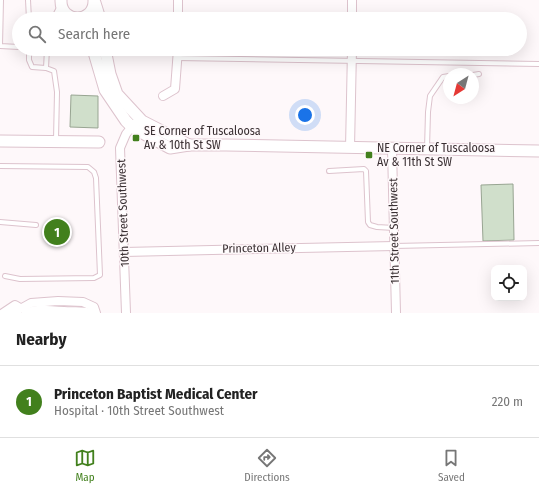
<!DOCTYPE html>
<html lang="en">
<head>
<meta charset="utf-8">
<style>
  :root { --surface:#fff; --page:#f2f2f2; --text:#222; --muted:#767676; --line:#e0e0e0; --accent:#42801d }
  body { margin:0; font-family:"Fira Sans Condensed",sans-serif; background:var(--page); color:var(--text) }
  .controls { position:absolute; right:12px; bottom:12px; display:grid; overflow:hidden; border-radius:8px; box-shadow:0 4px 16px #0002 }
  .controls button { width:36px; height:36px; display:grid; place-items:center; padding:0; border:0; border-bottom:1px solid var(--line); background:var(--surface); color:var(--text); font:20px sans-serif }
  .compass { position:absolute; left:443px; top:68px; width:36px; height:36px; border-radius:50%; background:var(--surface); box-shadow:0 4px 16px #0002; rotate:216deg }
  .you { position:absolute; left:305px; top:115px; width:14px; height:14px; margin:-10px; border:3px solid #fff; border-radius:50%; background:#1a73e8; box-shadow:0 0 0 6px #1a73e833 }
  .badge { display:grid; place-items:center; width:26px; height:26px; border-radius:50%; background:var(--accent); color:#fff; font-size:13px; font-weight:700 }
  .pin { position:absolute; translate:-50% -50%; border:2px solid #fff; box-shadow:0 1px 4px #0006 }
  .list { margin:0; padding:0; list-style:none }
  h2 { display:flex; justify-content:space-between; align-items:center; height:52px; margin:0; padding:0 16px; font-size:17px }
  h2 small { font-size:13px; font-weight:400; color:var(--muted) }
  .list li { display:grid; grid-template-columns:26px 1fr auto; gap:12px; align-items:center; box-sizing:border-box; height:72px; padding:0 16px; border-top:1px solid var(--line) }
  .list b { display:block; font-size:15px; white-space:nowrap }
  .list p { margin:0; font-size:13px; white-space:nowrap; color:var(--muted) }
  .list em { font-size:13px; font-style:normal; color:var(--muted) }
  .icon { flex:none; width:22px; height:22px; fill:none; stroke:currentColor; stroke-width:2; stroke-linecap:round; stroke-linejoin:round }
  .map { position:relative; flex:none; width:539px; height:313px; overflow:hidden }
  .search { position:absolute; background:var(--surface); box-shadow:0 4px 16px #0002; left:12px; right:12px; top:12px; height:44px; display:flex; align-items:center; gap:10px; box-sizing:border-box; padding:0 14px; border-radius:22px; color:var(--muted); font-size:15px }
  .sheet { height:124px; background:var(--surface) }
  nav { display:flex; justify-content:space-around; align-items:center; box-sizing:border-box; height:56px; border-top:1px solid var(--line); background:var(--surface); font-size:11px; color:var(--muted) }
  nav a { display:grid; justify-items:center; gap:2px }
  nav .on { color:var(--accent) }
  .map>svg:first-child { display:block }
  .building { fill:#d0dfcb; stroke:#98a592 }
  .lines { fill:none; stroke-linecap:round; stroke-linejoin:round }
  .lane-casing { stroke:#ddc3cd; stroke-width:6 }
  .street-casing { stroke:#ddc3cd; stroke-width:10 }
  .secondary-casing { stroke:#ddc3cd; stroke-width:13 }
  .lane { stroke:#fff; stroke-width:4 }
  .street { stroke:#fff; stroke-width:8 }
  .secondary { stroke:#fff; stroke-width:11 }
  .poi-dot { fill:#42801d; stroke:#fef8fa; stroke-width:1.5 }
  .labels { text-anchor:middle; stroke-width:3; stroke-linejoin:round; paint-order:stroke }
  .poi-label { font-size:12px; fill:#3a3033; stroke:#fef8fa; text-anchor:start }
  .street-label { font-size:12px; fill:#3a3033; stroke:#fef8fa }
</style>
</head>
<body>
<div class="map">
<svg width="539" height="313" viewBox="0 0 539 313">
  <rect width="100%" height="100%" fill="#fef8fa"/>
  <g class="building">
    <path d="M71,95l27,1v32l-28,-1z"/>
    <path d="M513,184l1,56 -31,1 -2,-56z"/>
  </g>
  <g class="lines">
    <defs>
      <g id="lane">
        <path d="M1,0l-1,46 19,1"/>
        <path d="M28,0l1,19"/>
        <path d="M53,19l7,-13"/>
        <path d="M29,49v11l3,7 14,1"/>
        <path d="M47,49l-1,19 8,3 3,21 -1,48"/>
        <path d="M177,58l362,6"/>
        <path d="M473,75l6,-1"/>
        <path d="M427,149l1,-37 2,-16 13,-19 6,-1"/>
        <path d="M0,166l88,1 6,5 2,6 4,97 -6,3 -74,1 -15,-3"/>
        <path d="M329,171l35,-2 2,2 2,51 2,3 7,2 17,1"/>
        <path d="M0,222l36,3"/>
        <path d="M394,246l145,-3"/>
      </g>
      <g id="street">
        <path d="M178,19v-19"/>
        <path d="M352,19v-19"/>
        <path d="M163,96l12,-7 3,-40"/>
        <path d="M350,148l2,-99"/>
        <path d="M392,149l4,164"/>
        <path d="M124,252l270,-6"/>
        <path d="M3,313l12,-8 5,3"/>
        <path d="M13,313l18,-10 27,-2 25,1 11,5 2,6"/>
        <path d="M26,313c16,-6 22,-2 38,-2 9,1 18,-1 26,2"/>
        <path d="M126,313l-6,-165 6,-14 8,-10"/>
      </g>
      <g id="secondary">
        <path d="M61,0c-1,24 34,24 33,0"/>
        <path d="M95,3l5,16"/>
        <path d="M93,49l12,41 21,31 7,7 37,20 19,-3h37l313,6"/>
        <path d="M105,49l5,25 7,20 25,27 47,24"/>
        <path d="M0,141l99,1"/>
      </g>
    </defs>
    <use href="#lane" class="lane-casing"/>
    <use href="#street" class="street-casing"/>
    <use href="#secondary" class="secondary-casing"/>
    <use href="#lane" class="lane"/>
    <use href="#street" class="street"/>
    <use href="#secondary" class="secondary"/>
  </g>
  <g class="poi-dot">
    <rect x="132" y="134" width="8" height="8" rx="2"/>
    <rect x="365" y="151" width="8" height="8" rx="2"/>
  </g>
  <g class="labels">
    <g class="poi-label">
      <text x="144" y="135">SE Corner of Tuscaloosa<tspan x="144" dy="14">Av &amp; 10th St SW</tspan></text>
      <text x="377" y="152">NE Corner of Tuscaloosa<tspan x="377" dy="14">Av &amp; 11th St SW</tspan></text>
    </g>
    <g class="street-label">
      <text transform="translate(123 213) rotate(-92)" y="4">10th Street Southwest</text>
      <text transform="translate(394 231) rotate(-91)" y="4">11th Street Southwest</text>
      <text transform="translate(259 248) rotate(-1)" y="4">Princeton Alley</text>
    </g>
  </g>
</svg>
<div class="controls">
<button><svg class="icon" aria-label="locate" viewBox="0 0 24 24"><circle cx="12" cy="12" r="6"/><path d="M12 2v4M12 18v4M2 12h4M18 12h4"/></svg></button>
</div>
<svg class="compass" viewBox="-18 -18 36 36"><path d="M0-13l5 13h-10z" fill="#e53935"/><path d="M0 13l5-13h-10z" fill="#767676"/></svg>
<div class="you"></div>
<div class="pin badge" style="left:57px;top:232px">1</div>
<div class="search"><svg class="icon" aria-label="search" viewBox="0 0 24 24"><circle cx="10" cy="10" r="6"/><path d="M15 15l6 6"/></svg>Search here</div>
</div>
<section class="sheet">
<h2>Nearby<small></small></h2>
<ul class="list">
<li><span class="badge">1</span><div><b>Princeton Baptist Medical Center</b><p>Hospital · 10th Street Southwest</p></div><em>220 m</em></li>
</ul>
</section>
<nav>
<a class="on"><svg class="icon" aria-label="map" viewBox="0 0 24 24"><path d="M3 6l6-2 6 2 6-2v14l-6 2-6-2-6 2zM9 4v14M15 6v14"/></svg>Map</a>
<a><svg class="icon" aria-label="directions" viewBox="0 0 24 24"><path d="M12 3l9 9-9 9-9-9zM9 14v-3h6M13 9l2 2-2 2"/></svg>Directions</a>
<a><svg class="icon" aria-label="saved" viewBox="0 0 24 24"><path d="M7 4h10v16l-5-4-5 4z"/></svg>Saved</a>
</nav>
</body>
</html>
